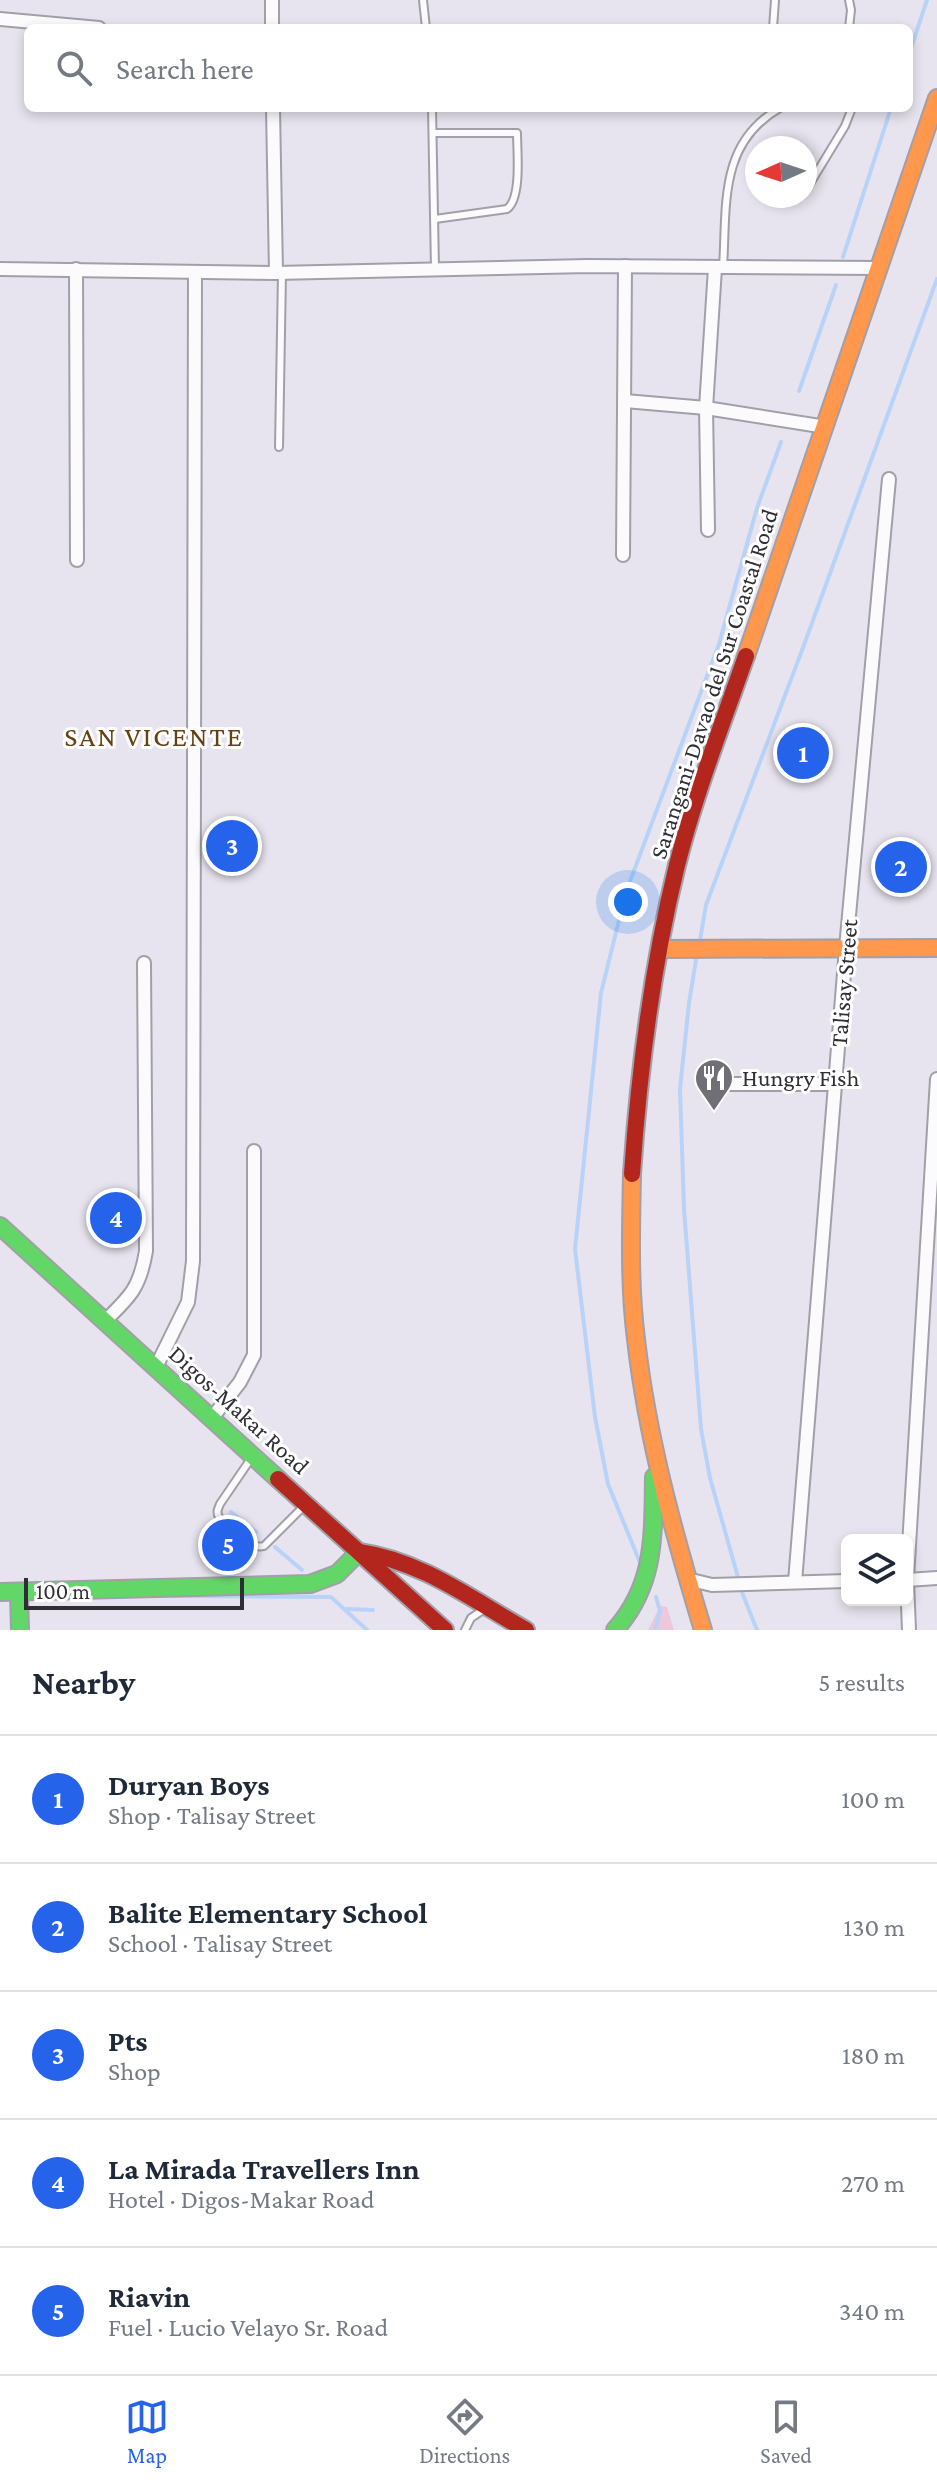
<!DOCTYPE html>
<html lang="en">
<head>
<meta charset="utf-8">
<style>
  :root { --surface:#fff; --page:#f2f2f3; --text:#1f2937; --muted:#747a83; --line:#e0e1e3; --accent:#2563eb }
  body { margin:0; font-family:"Crimson Pro",serif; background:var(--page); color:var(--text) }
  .controls { position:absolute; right:24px; bottom:24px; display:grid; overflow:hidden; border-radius:12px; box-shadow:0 4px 12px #0003 }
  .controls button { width:72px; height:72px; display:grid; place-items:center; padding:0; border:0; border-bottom:2px solid var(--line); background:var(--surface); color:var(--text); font:40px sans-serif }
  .compass { position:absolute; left:745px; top:136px; width:72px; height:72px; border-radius:50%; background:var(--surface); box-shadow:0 4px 12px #0003; rotate:267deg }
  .scale { position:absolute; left:24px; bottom:20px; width:220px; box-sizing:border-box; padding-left:8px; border:4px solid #302e35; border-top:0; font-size:22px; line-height:28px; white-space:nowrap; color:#302e35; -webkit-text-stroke:6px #fff; paint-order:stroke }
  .you { position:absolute; left:628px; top:902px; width:28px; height:28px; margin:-20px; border:6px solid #fff; border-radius:50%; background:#1a73e8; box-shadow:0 0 0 12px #1a73e833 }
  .badge { display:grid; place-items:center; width:52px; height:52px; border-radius:50%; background:var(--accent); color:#fff; font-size:26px; font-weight:700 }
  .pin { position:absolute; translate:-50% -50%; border:4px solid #fff; box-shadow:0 2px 8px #0006 }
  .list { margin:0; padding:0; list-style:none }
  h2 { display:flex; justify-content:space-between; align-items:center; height:104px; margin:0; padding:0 32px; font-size:34px }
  h2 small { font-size:26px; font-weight:400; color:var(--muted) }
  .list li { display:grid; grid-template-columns:52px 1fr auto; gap:24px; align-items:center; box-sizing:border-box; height:128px; padding:0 32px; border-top:2px solid var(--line) }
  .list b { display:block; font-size:30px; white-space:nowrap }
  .list p { margin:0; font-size:26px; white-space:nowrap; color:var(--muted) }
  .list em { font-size:26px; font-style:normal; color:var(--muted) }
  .icon { flex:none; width:44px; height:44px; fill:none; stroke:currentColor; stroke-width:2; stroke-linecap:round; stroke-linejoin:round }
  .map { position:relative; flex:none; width:937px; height:1630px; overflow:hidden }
  .search { position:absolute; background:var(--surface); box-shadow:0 4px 12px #0003; left:24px; right:24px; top:24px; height:88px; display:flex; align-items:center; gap:20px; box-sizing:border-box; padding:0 28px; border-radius:12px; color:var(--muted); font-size:30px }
  .sheet { height:744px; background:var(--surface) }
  nav { display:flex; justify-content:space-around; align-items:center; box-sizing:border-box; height:112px; border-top:2px solid var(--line); background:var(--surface); font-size:22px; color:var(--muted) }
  nav a { display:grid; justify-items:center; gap:4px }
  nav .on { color:var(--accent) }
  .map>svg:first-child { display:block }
  .green { fill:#edc7db }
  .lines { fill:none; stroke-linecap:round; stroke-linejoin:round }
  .stream { stroke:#b8d3f7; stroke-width:4 }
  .lane-casing { stroke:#a29fa8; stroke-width:10 }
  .street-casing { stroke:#a29fa8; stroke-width:16 }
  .fast-casing { stroke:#a29fa8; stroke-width:20 }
  .slow-casing { stroke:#a29fa8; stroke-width:20 }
  .jam-casing { stroke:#a29fa8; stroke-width:20 }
  .lane { stroke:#fbfbfd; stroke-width:6 }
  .street { stroke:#fbfbfd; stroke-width:12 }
  .fast { stroke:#63d668; stroke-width:16 }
  .slow { stroke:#ff974d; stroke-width:16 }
  .jam { stroke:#b3261e; stroke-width:16 }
  .labels { text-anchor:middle; stroke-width:6; stroke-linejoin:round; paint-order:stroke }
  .street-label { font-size:24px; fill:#302e35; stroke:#fff }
  .poi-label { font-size:24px; fill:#302e35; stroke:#fff; text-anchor:start }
  .quarter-label { font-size:28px; letter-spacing:2px; fill:#674111; stroke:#fff }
</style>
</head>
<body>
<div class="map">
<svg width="937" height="1630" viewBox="0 0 937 1630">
  <rect width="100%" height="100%" fill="#e7e4ef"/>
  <path class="green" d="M660,1606l7,1 7,23h-26z"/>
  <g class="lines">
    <g class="stream">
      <path d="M909,54l18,-54"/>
      <path d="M843,257l48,-149"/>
      <path d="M799,391l37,-106"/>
      <path d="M699,946l7,-41 98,-260 133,-366"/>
      <path d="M697,954l-8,49 -9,86 4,120 17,220 9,49 33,117 14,35"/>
      <path d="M231,1512l25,20"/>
      <path d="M275,1547l27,23"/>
      <path d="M641,1565l-33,-81 -13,-67 -20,-168 26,-256 25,-101 93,-248 38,-136 24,-66"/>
      <path d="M168,1596l163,1 36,33"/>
      <path d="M347,1609l26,1"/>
      <path d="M655,1630l5,-19 -4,-14"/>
    </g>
    <defs>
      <g id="lane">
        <path d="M423,0l3,28"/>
        <path d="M849,0l2,10 -2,18"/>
        <path d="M773,28l2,-28"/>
        <path d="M432,108l3,161"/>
        <path d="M433,133h84c0,18 5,65 -10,76l-72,10"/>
        <path d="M808,187l37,-61 7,-18"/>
        <path d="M723,268c4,-62 -5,-125 57,-160"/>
        <path d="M279,447l3,-174"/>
        <path d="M252,1457l-32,47c-2,5 -4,8 -1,13 5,13 32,33 45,29l40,-40"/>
        <path d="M465,1630l6,-12 12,-8"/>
      </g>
      <g id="street">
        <path d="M272,0v28"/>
        <path d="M0,19l99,9"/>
        <path d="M273,108l3,165"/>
        <path d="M0,269l276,4 312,-7 291,2"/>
        <path d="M76,269l1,291"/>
        <path d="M625,401l81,7 120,19"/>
        <path d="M708,530l-2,-122 9,-140"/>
        <path d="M623,555l2,-289"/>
        <path d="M731,1084h104"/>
        <path d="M105,1321c26,-25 35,-34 41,-70l-2,-288"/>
        <path d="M156,1367l32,-65 5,-41 2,-989"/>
        <path d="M212,1418l28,-36 14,-27v-204"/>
        <path d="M687,1579l25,6 135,-4"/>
        <path d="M907,1579l30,-500"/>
        <path d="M907,1580l30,-2"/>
        <path d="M907,1581l2,49"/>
        <path d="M795,1582l51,-634 43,-469"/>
      </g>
      <g id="fast">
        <path d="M0,1226l278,253"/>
        <path d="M0,1592l310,-8 27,-10 22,-22"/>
        <path d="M19,1592l1,38"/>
        <path d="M615,1630c41,-46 38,-95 39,-153"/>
      </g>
      <g id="slow">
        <path d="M746,656l191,-558"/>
        <path d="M660,949l277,-1"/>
        <path d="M632,1174c-1,55 -3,110 4,165 11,99 38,195 67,291"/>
      </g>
      <g id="jam">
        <path d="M632,1174c7,-104 20,-207 45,-309 18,-71 45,-140 69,-209"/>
        <path d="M278,1479l167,151"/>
        <path d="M359,1552c63,9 112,47 167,78"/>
      </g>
    </defs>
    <use href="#lane" class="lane-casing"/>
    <use href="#street" class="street-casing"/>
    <use href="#fast" class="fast-casing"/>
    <use href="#slow" class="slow-casing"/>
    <use href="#jam" class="jam-casing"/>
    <use href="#lane" class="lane"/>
    <use href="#street" class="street"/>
    <use href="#fast" class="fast"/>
    <use href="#slow" class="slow"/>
    <use href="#jam" class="jam"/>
  </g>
  <defs>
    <symbol id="restaurant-pin" viewBox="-11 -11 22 30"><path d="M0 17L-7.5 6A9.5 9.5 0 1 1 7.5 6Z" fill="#706e76" stroke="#fff"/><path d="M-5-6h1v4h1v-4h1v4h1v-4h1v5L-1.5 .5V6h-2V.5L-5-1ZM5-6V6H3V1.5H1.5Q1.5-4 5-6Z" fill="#fff"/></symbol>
  </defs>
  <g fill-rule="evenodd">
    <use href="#restaurant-pin" x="692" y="1056" width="44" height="60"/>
  </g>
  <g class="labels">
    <g class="street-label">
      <text transform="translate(714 684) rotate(-72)" y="8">Sarangani-Davao del Sur Coastal Road</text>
      <text transform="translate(844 983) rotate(-85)" y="8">Talisay Street</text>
      <text transform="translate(239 1410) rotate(42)" y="8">Digos-Makar Road</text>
    </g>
    <g class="poi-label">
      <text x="742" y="1086">Hungry Fish</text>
    </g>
    <g class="quarter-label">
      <text x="154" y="746">SAN VICENTE</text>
    </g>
  </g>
</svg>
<div class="controls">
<button><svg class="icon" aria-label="layers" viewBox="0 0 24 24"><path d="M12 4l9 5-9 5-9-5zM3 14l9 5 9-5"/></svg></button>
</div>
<svg class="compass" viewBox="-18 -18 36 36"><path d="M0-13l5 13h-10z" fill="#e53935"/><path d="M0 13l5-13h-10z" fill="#747a83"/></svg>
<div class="scale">100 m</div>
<div class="you"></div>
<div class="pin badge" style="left:803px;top:753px">1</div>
<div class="pin badge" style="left:901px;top:867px">2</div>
<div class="pin badge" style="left:232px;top:846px">3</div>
<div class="pin badge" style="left:116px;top:1218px">4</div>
<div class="pin badge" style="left:228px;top:1545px">5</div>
<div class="search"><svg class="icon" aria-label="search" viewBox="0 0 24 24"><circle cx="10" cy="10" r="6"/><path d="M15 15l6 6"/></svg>Search here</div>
</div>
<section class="sheet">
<h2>Nearby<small>5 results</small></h2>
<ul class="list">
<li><span class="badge">1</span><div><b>Duryan Boys</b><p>Shop · Talisay Street</p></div><em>100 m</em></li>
<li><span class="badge">2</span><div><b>Balite Elementary School</b><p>School · Talisay Street</p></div><em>130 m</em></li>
<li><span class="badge">3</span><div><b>Pts</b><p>Shop</p></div><em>180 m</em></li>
<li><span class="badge">4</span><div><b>La Mirada Travellers Inn</b><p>Hotel · Digos-Makar Road</p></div><em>270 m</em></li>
<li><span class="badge">5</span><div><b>Riavin</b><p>Fuel · Lucio Velayo Sr. Road</p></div><em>340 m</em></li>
</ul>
</section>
<nav>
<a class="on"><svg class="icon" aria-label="map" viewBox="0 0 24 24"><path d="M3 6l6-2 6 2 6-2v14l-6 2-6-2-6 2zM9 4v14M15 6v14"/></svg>Map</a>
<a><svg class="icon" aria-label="directions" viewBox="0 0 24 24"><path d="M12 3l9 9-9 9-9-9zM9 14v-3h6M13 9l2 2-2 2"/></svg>Directions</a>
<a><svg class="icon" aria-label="saved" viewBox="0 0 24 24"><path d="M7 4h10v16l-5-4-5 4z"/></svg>Saved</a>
</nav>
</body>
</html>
